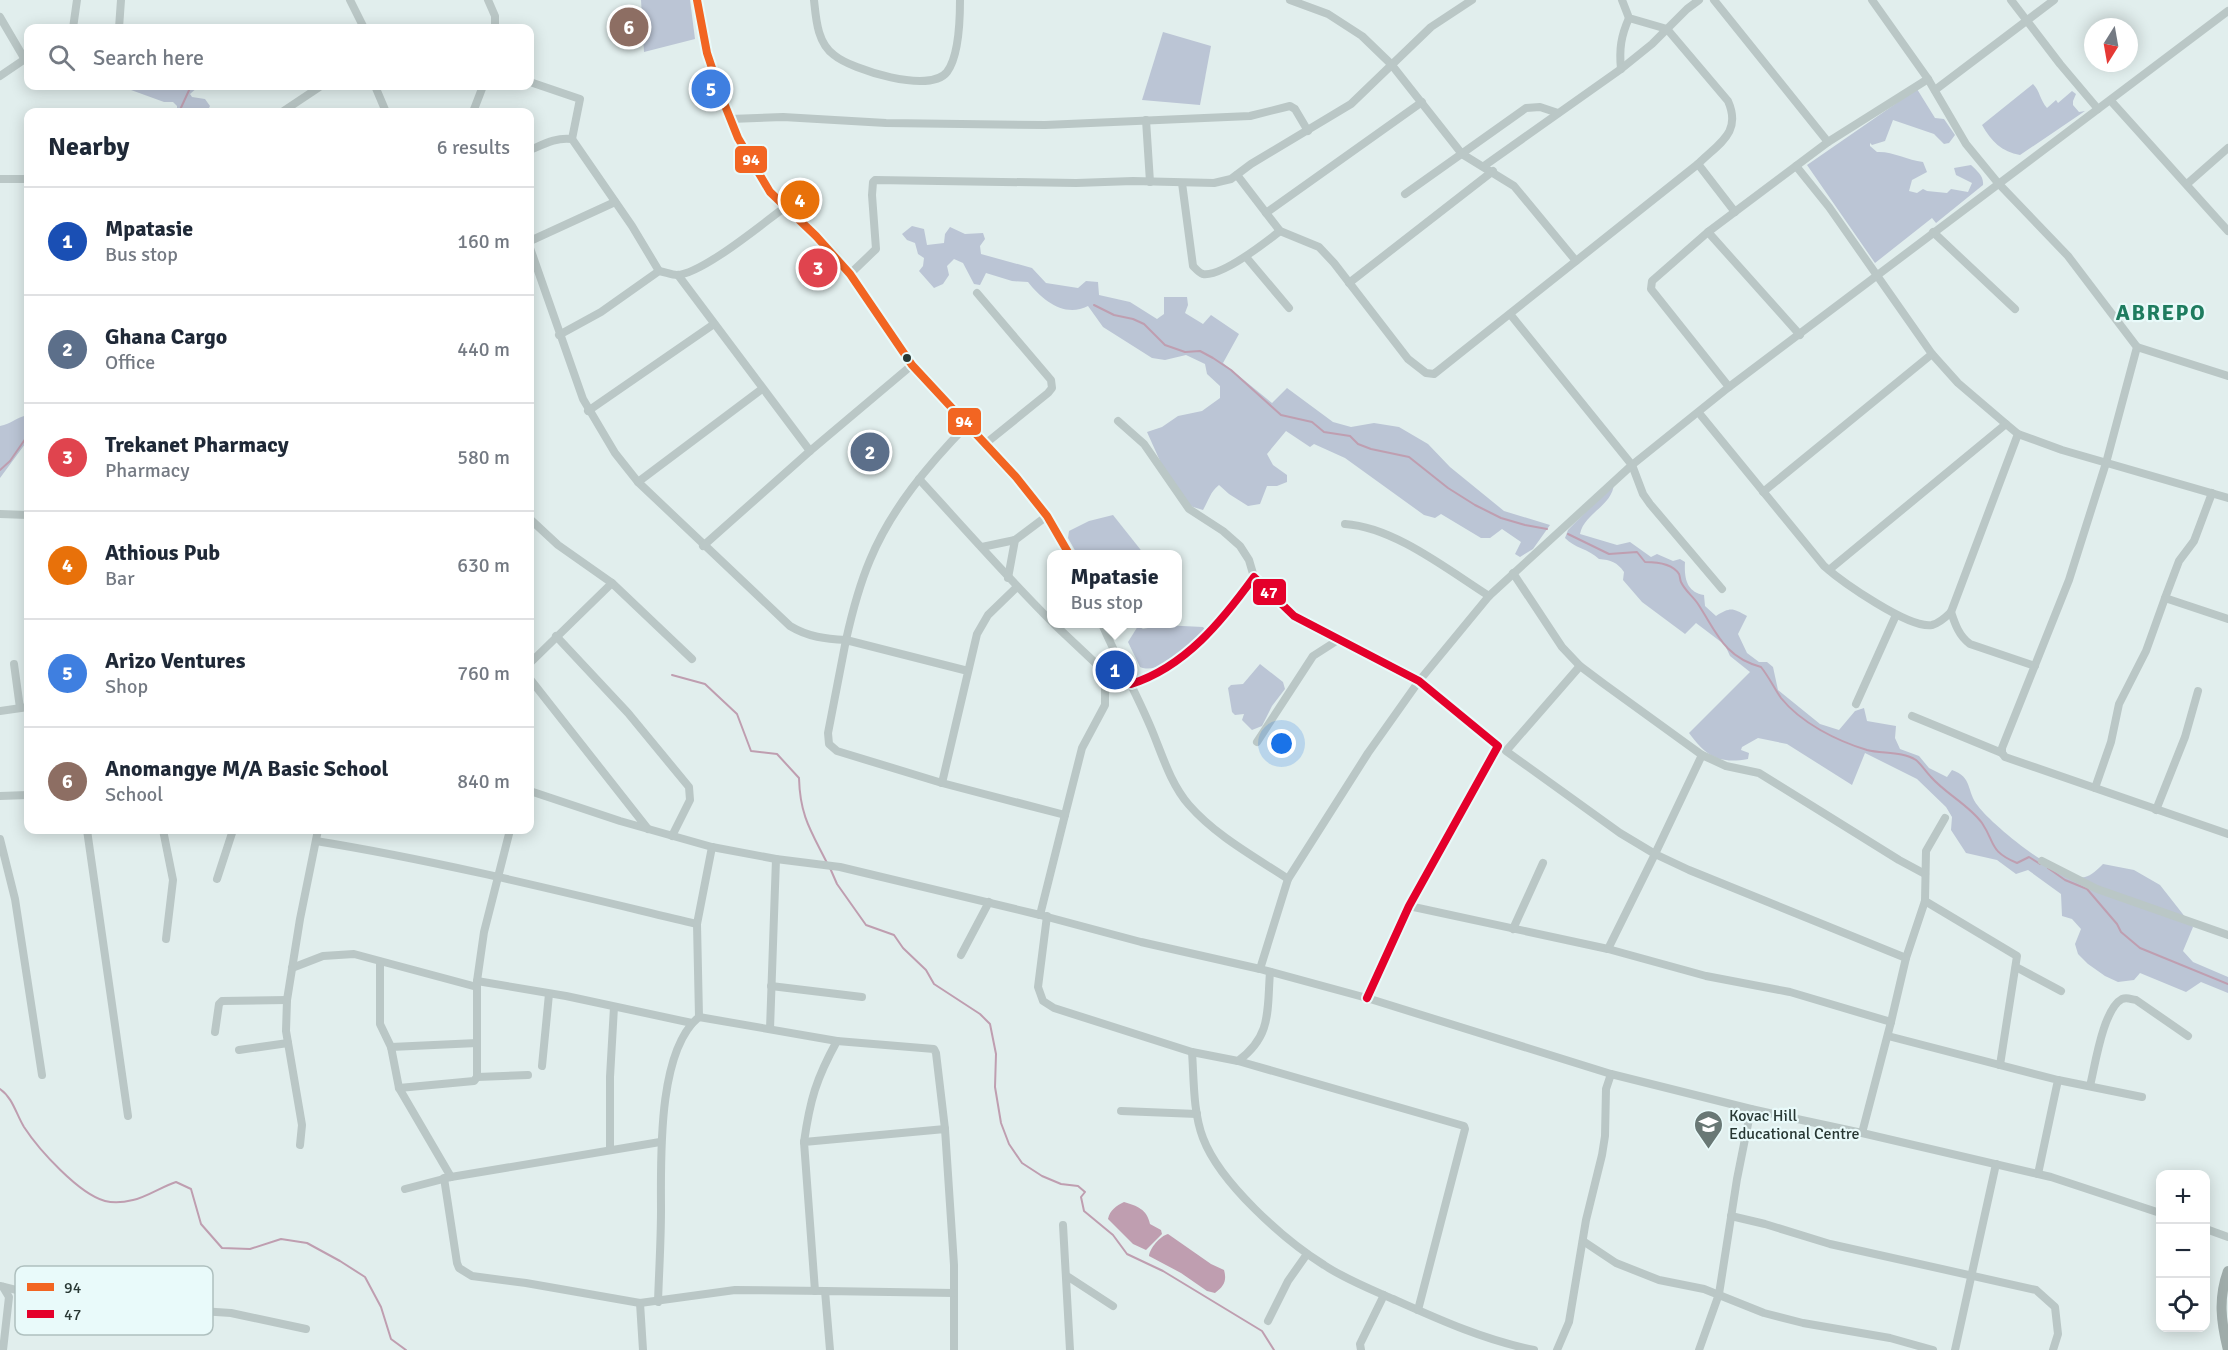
<!DOCTYPE html>
<html lang="en">
<head>
<meta charset="utf-8">
<style>
  :root { --surface:#fff; --page:#f2f2f3; --text:#1f2937; --muted:#747a83; --line:#e0e1e3; --accent:#697875 }
  body { margin:0; font-family:Signika,sans-serif; background:var(--page); color:var(--text) }
  .controls { position:absolute; right:18px; bottom:18px; display:grid; overflow:hidden; border-radius:12px; box-shadow:0 3px 15px #0003 }
  .controls button { width:54px; height:54px; display:grid; place-items:center; padding:0; border:0; border-bottom:2px solid var(--line); background:var(--surface); color:var(--text); font:30px sans-serif }
  .compass { position:absolute; left:2084px; top:18px; width:54px; height:54px; border-radius:50%; background:var(--surface); box-shadow:0 3px 15px #0003; rotate:191deg }
  .you { position:absolute; left:1282px; top:744px; width:21px; height:21px; margin:-15px; border:4px solid #fff; border-radius:50%; background:#1a73e8; box-shadow:0 0 0 9px #1a73e833 }
  .badge { display:grid; place-items:center; width:39px; height:39px; border-radius:50%; background:var(--accent); color:#fff; font-size:20px; font-weight:700 }
  .pin { position:absolute; translate:-50% -50%; border:3px solid #fff; box-shadow:0 2px 6px #0006 }
  .popup { position:absolute; left:1047px; top:550px; width:135px; height:78px; box-sizing:border-box; display:grid; place-content:center; border-radius:12px; background:var(--surface); filter:drop-shadow(0 2px 4px #0005); font-size:20px; white-space:nowrap; color:var(--muted) }
  .popup b { font-size:22px; color:var(--text) }
  .popup::after { content:''; position:absolute; left:50%; top:100%; margin-left:-12px; border:12px solid transparent; border-top-color:var(--surface) }
  .list { margin:0; padding:0; list-style:none }
  h2 { display:flex; justify-content:space-between; align-items:center; height:78px; margin:0; padding:0 24px; font-size:26px }
  h2 small { font-size:20px; font-weight:400; color:var(--muted) }
  .list li { display:grid; grid-template-columns:39px 1fr auto; gap:18px; align-items:center; box-sizing:border-box; height:108px; padding:0 24px; border-top:2px solid var(--line) }
  .list b { display:block; font-size:22px; white-space:nowrap }
  .list p { margin:0; font-size:20px; white-space:nowrap; color:var(--muted) }
  .list em { font-size:20px; font-style:normal; color:var(--muted) }
  .icon { flex:none; width:33px; height:33px; fill:none; stroke:currentColor; stroke-width:2; stroke-linecap:round; stroke-linejoin:round }
  .map { position:relative; flex:none; width:2228px; height:1350px; overflow:hidden }
  .search { position:absolute; background:var(--surface); box-shadow:0 3px 15px #0003; left:24px; top:24px; width:510px; height:66px; display:flex; align-items:center; gap:15px; box-sizing:border-box; padding:0 21px; border-radius:12px; color:var(--muted); font-size:22px }
  .panel { position:absolute; background:var(--surface); box-shadow:0 3px 15px #0003; left:24px; top:108px; width:510px; height:726px; border-radius:12px }
  .map>svg:first-child { display:block }
  .green { fill:#bbc5d5 }
  .water { fill:#bf9eb0 }
  .lines { fill:none; stroke-linecap:round; stroke-linejoin:round }
  .stream { stroke:#bf9eb0; stroke-width:2 }
  .minor { stroke:#bac7c6; stroke-width:8 }
  .major { stroke:#9facaa; stroke-width:10 }
  .bus-1-casing { stroke:#e9fafa; stroke-width:12 }
  .bus-2-casing { stroke:#e9fafa; stroke-width:12 }
  .bus-1 { stroke:#f26522; stroke-width:8 }
  .bus-2 { stroke:#e4002b; stroke-width:8 }
  .bus-dot { fill:#283834; stroke:#e9fafa; stroke-width:2 }
  .labels { text-anchor:middle; stroke-width:4.5; stroke-linejoin:round; paint-order:stroke }
  .poi-label { font-size:16px; fill:#283834; stroke:#e9fafa; text-anchor:start }
  .district-label { font-size:22px; font-weight:bold; letter-spacing:1.5px; fill:#1e7c5f; stroke:#e9fafa }
  .key { fill:#e9fafa; stroke:#afc0bf; stroke-width:1.5 }
  .key-label { font-size:16px; fill:#283834 }
  .line-badge { stroke:#e9fafa; stroke-width:2 }
  .badge-label { font-size:16px; text-anchor:middle; font-weight:bold; fill:#fff }
</style>
</head>
<body>
<div class="map">
<svg width="2228" height="1350" viewBox="0 0 2228 1350">
  <rect width="100%" height="100%" fill="#e1eeed"/>
  <g class="green">
    <path d="M641,0h49l5,39 -51,13z"/>
    <path d="M1163,32l48,14 -11,59 -58,-5z"/>
    <path d="M2033,84c7,7 7,16 14,24l9,-8 2,3 14,-12 4,3 -3,7v4l6,7 6,-1 -65,44c-18,-3 -29,-14 -38,-30z"/>
    <path d="M120,86h79l-9,8 2,3 13,2 5,7 -2,4 -31,2v-6l-4,-4h-9z"/>
    <path d="M1917,89l18,29 9,1 11,16 -6,8 -5,1 -10,-10 -41,-14 -8,21 -13,4 -2,-2v3l7,6c15,-1 30,8 46,10l4,10 -15,8 -3,11 8,2 6,-4 4,2 20,2 4,-4 17,3 4,-9 -16,-8 -2,-7 17,-3c6,6 13,11 12,20l-47,38 -4,-5 -57,45 -68,-98z"/>
    <path d="M912,226l12,3 3,16 17,-2 1,-9 5,-7 15,7 18,-1 2,6 -5,7 1,8 51,14 14,15 32,5 8,-7 12,1 1,13 31,7 27,17 7,-5v-17h23l1,8 -3,8 18,11 8,-9 28,19 -16,29 49,40 15,-15 46,34 18,5 23,-4 25,4 29,17 22,23 54,44 46,14 -17,24 -13,8 -5,-3 6,-12 -19,-13 -12,9h-9l-40,-24 -6,4 -11,-3 -79,-57 -31,-14 -4,3 -24,-16 -19,23 6,11 14,10v7l-10,4h-10l-7,18 -12,2 -19,-12 -10,-9c-9,7 -10,15 -16,25l-13,-4 -25,-34 -18,-40 15,-5 16,-11 24,-5 18,-13v-12l-13,-12 -2,-10 -19,-9 -21,5 -13,-2 -49,-31 -15,-21c-23,12 -45,-5 -60,-24l-16,-1 -26,-8 -6,12 -6,-1 -11,-21 -9,-4 -7,7 2,9 -6,9 -9,4 -15,-17 4,-5 1,-8 -6,-4 -3,-11 -8,-3 -5,-6z"/>
    <path d="M28,415v25l-28,38v-52c11,-2 17,-9 28,-11z"/>
    <path d="M1614,483c-1,23 -30,30 -34,51l37,11 13,-3 21,15 6,-3 16,7 7,-2 5,3c-1,17 2,30 19,33l1,11 11,10c15,-9 16,-8 31,0l-9,18 9,19 12,9h8l6,5 5,23 42,34 19,6 16,-19 9,-3 3,13 29,5 -1,12 5,11 19,7 10,12 18,9 5,-7c21,7 14,21 26,36 15,20 82,75 107,71 6,-1 13,-8 18,-13l31,6 26,15 33,42 -10,24 10,11 35,15v16l-27,-11 -15,10 -46,-19 -6,7 -16,2 -13,-6 -17,-12 -10,-10 -3,-10 6,-15 -9,-10 -10,-3 -1,-22 -33,-24 -12,4 -19,-14 -31,-7 -15,-23 1,-13 -6,-10 -29,-28 -52,-26 -13,32 -65,-41 -29,-6 -16,9 -1,3 8,3 -1,6c-29,5 -41,-2 -59,-26l61,-61 -20,-16 -5,-11 -29,-22 -11,11 -43,-32 -19,-22 1,-8c-7,-10 -13,-12 -25,-13 -10,-10 -25,-11 -34,-21l3,-8z"/>
    <path d="M1113,515l31,39h-67l-9,-16 1,-7 20,-10z"/>
    <path d="M1162,625l41,2 4,5 -5,7c-16,10 -42,36 -62,28l-12,-25 10,-16 5,3z"/>
    <path d="M1260,664l23,18 2,7 -13,17 -10,20 -10,4 -10,-10 2,-6 -9,1 -3,-3 -4,-24 3,-3 12,-1z"/>
  </g>
  <g class="water">
    <path d="M1124,1202c13,4 23,7 26,22l11,6 1,4 -16,16 -13,-6 -25,-25c2,-9 8,-13 16,-17z"/>
    <path d="M1168,1234l43,30 13,6c3,11 0,16 -9,23l-8,-2 -26,-18 -32,-17c1,-8 11,-20 19,-22z"/>
  </g>
  <g class="lines">
    <g class="stream">
      <path d="M179,112l12,-26"/>
      <path d="M1094,305l20,10 19,4 11,5 21,21 20,7 15,-1 13,7 18,12 50,45 31,7 12,10 26,4 8,8 13,5 38,8 39,31 27,17 26,13 24,7 22,4"/>
      <path d="M0,470l10,-9 18,-26"/>
      <path d="M1568,534l41,20 28,-2 8,10c10,0 27,1 34,12 1,2 1,6 2,8 4,9 12,14 17,22 19,29 26,53 63,63 8,10 13,21 20,31 20,25 56,43 86,52 15,4 35,1 49,10 5,4 10,12 15,17 15,17 38,28 51,46 14,21 7,28 35,40l12,-6 11,7"/>
      <path d="M672,675l33,9 32,30 14,37 26,3 22,24c1,38 12,53 28,85"/>
      <path d="M830,868l7,16 29,41 28,10 9,13 23,22 8,14 46,30 10,10 6,30 -1,33 6,36 8,21 13,19 20,13 19,8 17,2 7,6 -4,5 3,14 29,24 14,19 36,17 99,60 12,19"/>
      <path d="M2048,868l17,12 22,9 30,35 4,8 19,16 88,36"/>
      <path d="M0,1089c13,9 16,25 24,38 15,23 55,67 81,74 8,2 20,1 28,-1 12,-2 30,-14 43,-18l15,7 10,35 21,24 28,1 31,-10 26,4 33,18 25,16 16,30 10,32 15,11"/>
    </g>
    <g class="minor">
      <path d="M350,0l14,28"/>
      <path d="M488,0l7,16v12"/>
      <path d="M697,0l10,53 15,45 16,40 32,54 46,44 34,38 62,91 104,112 31,39 22,38"/>
      <path d="M814,0c2,18 3,43 20,55 18,15 96,39 113,17 12,-16 13,-53 13,-72"/>
      <path d="M1290,0l38,14 34,22 29,28 71,90 52,32 62,75"/>
      <path d="M1714,0l114,142 100,-63"/>
      <path d="M1872,0l56,79 38,65 32,39 70,73 69,91 -31,116 -37,117 -67,168v5l3,4 223,77"/>
      <path d="M2011,0l49,64 38,45"/>
      <path d="M0,17l24,41"/>
      <path d="M73,28l4,-28"/>
      <path d="M119,28l2,-28"/>
      <path d="M1621,69c-2,-20 0,-33 8,-51"/>
      <path d="M0,76l28,-19"/>
      <path d="M530,82l50,17 -8,40"/>
      <path d="M375,86l11,26"/>
      <path d="M1935,90l119,-90"/>
      <path d="M2111,101l117,130"/>
      <path d="M282,112l39,-26"/>
      <path d="M473,112l10,-26"/>
      <path d="M730,119l53,-2 103,6 159,2 205,-9 40,-10 5,3 13,22"/>
      <path d="M1146,120l4,62"/>
      <path d="M530,150c14,-6 26,-13 42,-11l60,87 27,45"/>
      <path d="M1698,164l37,48"/>
      <path d="M1484,166l137,-97 31,-25 35,-35 12,-9"/>
      <path d="M1796,166l33,41 103,147 26,29 48,41 12,10 44,16 166,48"/>
      <path d="M1237,175l43,56 39,16 15,16 74,96 18,14 8,1 264,-210c21,-21 44,-31 30,-63l-61,-72 -38,-11 -7,-18"/>
      <path d="M0,179h28"/>
      <path d="M1182,183l11,83c3,3 6,7 10,8 19,3 63,-32 77,-43"/>
      <path d="M2187,184l41,-36"/>
      <path d="M1405,194l121,-86 14,-1 18,6"/>
      <path d="M1266,213l156,-111"/>
      <path d="M1708,232l120,-90"/>
      <path d="M1933,232l82,77"/>
      <path d="M530,241l85,-39"/>
      <path d="M530,248l53,151 32,54 23,29 152,144c18,11 36,13 56,14 6,-27 13,-54 24,-80 21,-51 59,-96 97,-135"/>
      <path d="M1246,257l43,51"/>
      <path d="M850,274l26,-25 -4,-54 1,-13 2,-2 201,3 57,-2 81,2 17,-4 20,-15 100,-60 80,-77 41,-27"/>
      <path d="M678,275l132,176"/>
      <path d="M1349,283l144,-112"/>
      <path d="M977,293l74,87 1,8 -4,5 -63,51"/>
      <path d="M1510,314l122,151 11,29 7,10 72,85"/>
      <path d="M559,335l42,-23 58,-41c6,1 13,4 18,4 25,-1 85,-51 107,-67"/>
      <path d="M2137,347l91,29"/>
      <path d="M1729,387l-78,-98 1,-8 56,-49 92,103"/>
      <path d="M588,411l126,-87"/>
      <path d="M1699,413l125,153c18,16 85,63 108,59 8,-2 14,-8 19,-13l67,-178"/>
      <path d="M1118,421l26,23 45,65 34,22 17,15 9,14 5,17"/>
      <path d="M919,479c44,48 87,97 133,143"/>
      <path d="M638,482l124,-93"/>
      <path d="M1763,492l169,-138"/>
      <path d="M0,514l28,1"/>
      <path d="M530,519l28,26 54,38 80,76"/>
      <path d="M1345,524c49,3 103,46 144,72"/>
      <path d="M703,546l107,-95 102,-86"/>
      <path d="M982,547l33,-7 32,-24"/>
      <path d="M1829,570l177,-146"/>
      <path d="M1513,573l49,74 18,19 24,18 98,71 24,11 33,7 140,87 26,14"/>
      <path d="M1008,578l7,-38"/>
      <path d="M2165,598l14,-37 15,-20 18,-48"/>
      <path d="M1951,612c4,12 8,24 19,32l65,22"/>
      <path d="M1054,624l51,48"/>
      <path d="M1102,624c15,35 34,68 49,104 11,26 19,55 38,77 27,31 66,52 99,74"/>
      <path d="M556,636l72,77 61,74 1,13 -18,36"/>
      <path d="M530,663l82,-80"/>
      <path d="M14,664l6,44"/>
      <path d="M968,671l-122,-31 -18,93 1,11 8,7 105,32 35,-149 11,-19 29,-28"/>
      <path d="M530,679l118,150"/>
      <path d="M1131,684c54,-17 91,-63 123,-107l40,39 125,65 79,65 -89,160 -42,92"/>
      <path d="M1856,704l40,-89"/>
      <path d="M0,711l28,-4"/>
      <path d="M1912,716l90,37"/>
      <path d="M1257,742l56,-86 25,-16"/>
      <path d="M942,783l123,32 17,-67 23,-43v-33l9,-19"/>
      <path d="M2095,788l16,-46 8,-38 27,-53 19,-53 63,21"/>
      <path d="M530,791l90,30 92,26 64,12 64,8 200,48 101,27 119,27 107,29 244,76 140,35 111,24 189,44 109,36"/>
      <path d="M0,796l28,-1"/>
      <path d="M2156,810l29,-73 13,-46"/>
      <path d="M87,830l41,286"/>
      <path d="M163,830l10,50 -7,59"/>
      <path d="M0,839l15,60 27,176"/>
      <path d="M316,841c129,21 255,53 381,83"/>
      <path d="M2042,861l55,28 131,46"/>
      <path d="M217,879l16,-49"/>
      <path d="M1925,901l92,55 -17,109"/>
      <path d="M1409,906l199,43 47,-95 -35,-21 -114,-82 74,-85"/>
      <path d="M1040,915l25,-100"/>
      <path d="M1047,916l-9,71 5,14 11,7 138,44"/>
      <path d="M1513,929l30,-66"/>
      <path d="M1608,949l98,27 84,16 101,30 15,-64 -217,-88 -34,-16 47,-99"/>
      <path d="M961,955l28,-53"/>
      <path d="M1906,958l19,-57 1,-50 19,-33"/>
      <path d="M380,962v62l11,23 8,41"/>
      <path d="M2016,967l45,24"/>
      <path d="M292,968l31,-12 31,-2 123,33"/>
      <path d="M1260,969l28,-90 80,-126 51,-72 70,-85 143,-131 97,-78 499,-376"/>
      <path d="M1270,972c-3,39 2,64 -32,89l-46,-9c2,28 1,60 11,86 17,45 81,102 121,127 21,14 46,24 69,34 47,21 91,41 141,51"/>
      <path d="M477,981l89,15 126,27"/>
      <path d="M771,986l91,11"/>
      <path d="M699,1017l-2,-93 15,-77"/>
      <path d="M770,1029l6,-170"/>
      <path d="M215,1032l4,-28 3,-3 65,-1"/>
      <path d="M1888,1036l170,44 -20,94"/>
      <path d="M391,1047l86,-4"/>
      <path d="M239,1050l49,-7"/>
      <path d="M1238,1061l226,65 1,3 -47,181"/>
      <path d="M542,1066l7,-72"/>
      <path d="M477,1077l51,-2"/>
      <path d="M2058,1080l84,17"/>
      <path d="M2090,1086c5,-20 13,-77 32,-87 5,-2 8,0 14,1l52,36"/>
      <path d="M1121,1111l76,3"/>
      <path d="M1862,1133l29,-111"/>
      <path d="M804,1142c6,-42 12,-63 33,-101l97,8 2,4 9,76"/>
      <path d="M300,1145l2,-20 -16,-94 1,-31 13,-81 18,-89"/>
      <path d="M610,1149v-72l4,-70"/>
      <path d="M451,1177l-52,-89 75,-7 3,-4v-96l7,-49 26,-102"/>
      <path d="M444,1178l13,85 2,5 13,8 54,7 114,20"/>
      <path d="M405,1189l46,-12 209,-35"/>
      <path d="M1731,1216l34,8 65,20 206,46 19,17 3,27 -5,16"/>
      <path d="M1063,1225l7,125"/>
      <path d="M2206,1229l22,8"/>
      <path d="M1583,1241l33,22 43,17 45,9 60,24 39,10 87,15 43,12"/>
      <path d="M1067,1276l46,30"/>
      <path d="M0,1286l64,16 167,11 75,16"/>
      <path d="M3,1287l6,10 -6,53"/>
      <path d="M815,1291l-11,-149 141,-13 9,136v85"/>
      <path d="M658,1302c1,-31 3,-61 3,-92 0,-50 -4,-159 38,-193l138,24"/>
      <path d="M1268,1321l20,-40 19,-27"/>
      <path d="M643,1350l-3,-47 95,-13 90,1"/>
      <path d="M830,1350l-5,-59 129,2"/>
      <path d="M1361,1350l-1,-6 24,-49"/>
      <path d="M1557,1350l12,-28 17,-102 16,-65 3,-19 1,-47 5,-15"/>
      <path d="M1699,1350l20,-56 18,-115 14,-70"/>
      <path d="M1955,1350l41,-186"/>
    </g>
    <path class="major" d="M2228,1271c-10,27 -7,51 0,79"/>
    <defs>
      <path id="bus-1" d="M697,0l10,53 15,45 16,40 32,54 46,44 34,38 62,91 104,112 31,39 22,38"/>
      <path id="bus-2" d="M1131,684c54,-17 91,-63 123,-107l40,39 125,65 79,65 -89,160 -42,92"/>
    </defs>
    <use href="#bus-1" class="bus-1-casing"/>
    <use href="#bus-2" class="bus-2-casing"/>
    <use href="#bus-1" class="bus-1"/>
    <use href="#bus-2" class="bus-2"/>
  </g>
  <defs>
    <symbol id="school-pin" viewBox="-11 -11 22 30"><path d="M0 17L-7.5 6A9.5 9.5 0 1 1 7.5 6Z" fill="#697875" stroke="#e9fafa"/><path d="M0-5L7-2L0 1L-7-2ZM-4 1L0 2.5L4 1V4Q0 6-4 4Z" fill="#fff"/></symbol>
  </defs>
  <g fill-rule="evenodd">
    <use href="#school-pin" x="1692" y="1108" width="33" height="45"/>
  </g>
  <circle class="bus-dot" cx="907" cy="358" r="5"/>
  <g class="labels">
    <g class="poi-label">
      <text x="1729" y="1121">Kovac Hill<tspan x="1729" dy="18">Educational Centre</tspan></text>
    </g>
    <g class="district-label">
      <text x="2161" y="320">ABREPO</text>
    </g>
  </g>
  <rect x="15" y="1266" width="198" height="69" rx="9" class="key"/>
  <rect x="27" y="1283" width="27" height="8" fill="#f26522"/>
  <rect x="27" y="1310" width="27" height="8" fill="#e4002b"/>
  <g class="key-label">
    <text x="64" y="1293">94</text>
    <text x="64" y="1320">47</text>
  </g>
  <g class="line-badge">
    <rect x="734" y="145" width="34" height="29" rx="6" fill="#f26522"/>
    <rect x="947" y="407" width="35" height="29" rx="6" fill="#f26522"/>
    <rect x="1252" y="578" width="35" height="28" rx="6" fill="#e4002b"/>
  </g>
  <g class="badge-label">
    <text x="751" y="165">94</text>
    <text x="964" y="427">94</text>
    <text x="1269" y="598">47</text>
  </g>
</svg>
<div class="controls">
<button>+</button>
<button>−</button>
<button><svg class="icon" aria-label="locate" viewBox="0 0 24 24"><circle cx="12" cy="12" r="6"/><path d="M12 2v4M12 18v4M2 12h4M18 12h4"/></svg></button>
</div>
<svg class="compass" viewBox="-18 -18 36 36"><path d="M0-13l5 13h-10z" fill="#e53935"/><path d="M0 13l5-13h-10z" fill="#747a83"/></svg>
<div class="you"></div>
<div class="pin badge" style="left:1115px;top:670px;background:#1a4fb4">1</div>
<div class="popup"><b>Mpatasie</b>Bus stop</div>
<div class="pin badge" style="left:870px;top:452px;background:#5c6f8a">2</div>
<div class="pin badge" style="left:818px;top:268px;background:#e0444e">3</div>
<div class="pin badge" style="left:800px;top:200px;background:#e8710a">4</div>
<div class="pin badge" style="left:711px;top:89px;background:#3f7fe0">5</div>
<div class="pin badge" style="left:629px;top:27px;background:#8d6e63">6</div>
<div class="search"><svg class="icon" aria-label="search" viewBox="0 0 24 24"><circle cx="10" cy="10" r="6"/><path d="M15 15l6 6"/></svg>Search here</div>
<section class="panel">
<h2>Nearby<small>6 results</small></h2>
<ul class="list">
<li><span class="badge" style="background:#1a4fb4">1</span><div><b>Mpatasie</b><p>Bus stop</p></div><em>160 m</em></li>
<li><span class="badge" style="background:#5c6f8a">2</span><div><b>Ghana Cargo</b><p>Office</p></div><em>440 m</em></li>
<li><span class="badge" style="background:#e0444e">3</span><div><b>Trekanet Pharmacy</b><p>Pharmacy</p></div><em>580 m</em></li>
<li><span class="badge" style="background:#e8710a">4</span><div><b>Athious Pub</b><p>Bar</p></div><em>630 m</em></li>
<li><span class="badge" style="background:#3f7fe0">5</span><div><b>Arizo Ventures</b><p>Shop</p></div><em>760 m</em></li>
<li><span class="badge" style="background:#8d6e63">6</span><div><b>Anomangye M/A Basic School</b><p>School</p></div><em>840 m</em></li>
</ul>
</section>
</div>
</body>
</html>
